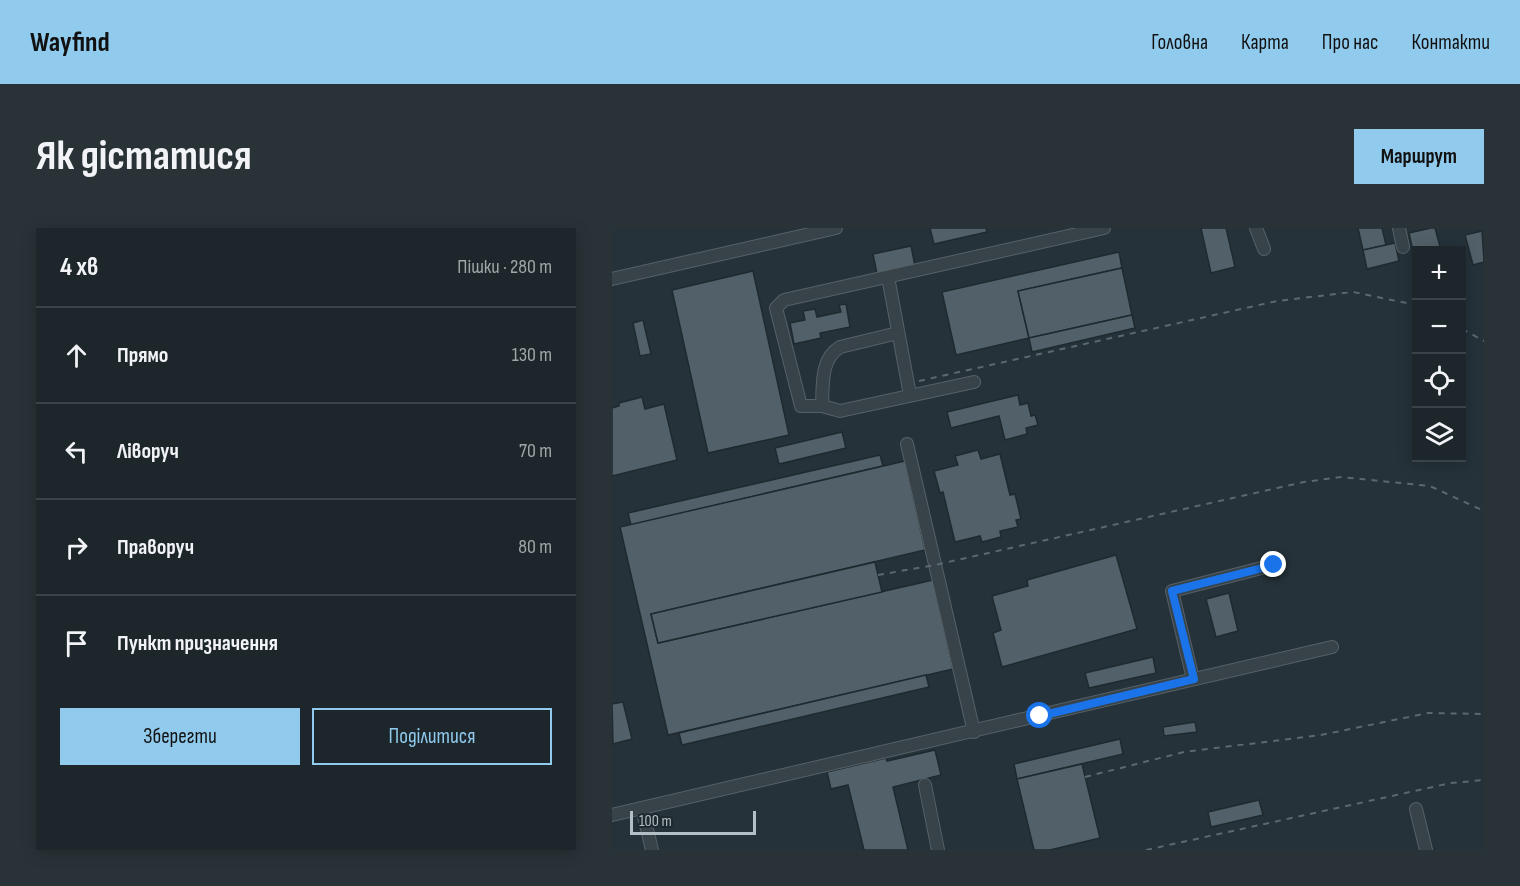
<!DOCTYPE html>
<html lang="uk">
<head>
<meta charset="utf-8">
<style>
  :root { --surface:#1c262b; --page:#293237; --text:#f1f3f6; --muted:#a0a5a9; --line:#3a4347; --accent:#90caed }
  body { margin:0; font-family:"Sofia Sans Condensed",sans-serif; background:var(--page); color:var(--text) }
  .controls { position:absolute; right:18px; top:18px; display:grid; overflow:hidden; border-radius:0px; box-shadow:0 3px 15px #0003 }
  .controls button { width:54px; height:54px; display:grid; place-items:center; padding:0; border:0; border-bottom:2px solid var(--line); background:var(--surface); color:var(--text); font:30px sans-serif }
  .scale { position:absolute; left:18px; bottom:15px; width:126px; box-sizing:border-box; padding-left:6px; border:3px solid #b3bec5; border-top:0; font-size:16px; line-height:21px; white-space:nowrap; color:#b3bec5; -webkit-text-stroke:4px #1d282e; paint-order:stroke }
  .stop { position:absolute; width:18px; height:18px; margin:-14px; border:4px solid #1a73e8; border-radius:50%; background:#fff }
  .stop.end { background:#1a73e8; border-color:#fff; box-shadow:0 2px 6px #0008 }
  .list { margin:0; padding:0; list-style:none }
  h2 { display:flex; justify-content:space-between; align-items:center; height:78px; margin:0; padding:0 24px; font-size:26px }
  h2 small { font-size:20px; font-weight:400; color:var(--muted) }
  .list li { display:grid; grid-template-columns:39px 1fr auto; gap:18px; align-items:center; box-sizing:border-box; height:96px; padding:0 24px; border-top:2px solid var(--line) }
  .list b { display:block; font-size:22px; white-space:nowrap }
  .list em { font-size:20px; font-style:normal; color:var(--muted) }
  .actions { display:flex; gap:12px; padding:18px 24px }
  .actions a { flex:1; padding:14px 0; border:2px solid var(--accent); border-radius:0px; text-align:center; font-size:21px; color:var(--accent) }
  .actions .main { background:var(--accent); color:#111 }
  .icon { flex:none; width:33px; height:33px; fill:none; stroke:currentColor; stroke-width:2; stroke-linecap:round; stroke-linejoin:round }
  .map { position:relative; flex:none; width:872px; height:622px; overflow:hidden; border-radius:0px }
  header { display:flex; align-items:center; gap:36px; box-sizing:border-box; height:84px; padding:0 30px; background:var(--accent); color:#111 }
  header strong { font-size:28px }
  nav { display:flex; gap:33px; margin-inline-start:auto; font-size:21px }
  .intro { display:flex; align-items:center; justify-content:space-between; box-sizing:border-box; height:144px; padding:0 36px }
  h1 { margin:0; font-size:42px }
  .button { padding:15px 27px; border-radius:0px; background:var(--accent); color:#111; font-size:21px; font-weight:700 }
  main { display:flex; gap:36px; padding:0 36px }
  aside { flex:1; background:var(--surface); border-radius:0px; box-shadow:0 3px 15px #0003 }
  .map>svg:first-child { display:block }
  .building { fill:#526169; stroke:#1f2a30; stroke-width:1.5 }
  .lines { fill:none; stroke-linecap:round; stroke-linejoin:round }
  .minor-casing { stroke:#566167; stroke-width:14 }
  .minor { stroke:#384349; stroke-width:12 }
  .rail { stroke:#5a6870; stroke-width:2; stroke-dasharray:6 6; stroke-linecap:butt }
  .route { stroke:#1a73e8; stroke-width:8 }
</style>
</head>
<body>
<header>
<strong>Wayfind</strong>
<nav><a>Головна</a><a>Карта</a><a>Про нас</a><a>Контакти</a></nav>
</header>
<div class="intro"><h1>Як дістатися</h1><a class="button">Маршрут</a></div>
<main>
<aside>
<h2>4 хв<small>Пішки · 280 m</small></h2>
<ul class="list">
<li><svg class="icon" aria-label="ahead" viewBox="0 0 24 24"><path d="M12 20V5M6 11l6-6 6 6"/></svg><div><b>Прямо</b></div><em>130 m</em></li>
<li><svg class="icon" aria-label="left" viewBox="0 0 24 24"><path d="M17 20v-9H6M10 6l-5 5 5 5"/></svg><div><b>Ліворуч</b></div><em>70 m</em></li>
<li><svg class="icon" aria-label="right" viewBox="0 0 24 24"><path d="M7 20v-9h11M14 6l5 5-5 5"/></svg><div><b>Праворуч</b></div><em>80 m</em></li>
<li><svg class="icon" aria-label="arrive" viewBox="0 0 24 24"><path d="M6 21V4h12l-3 4 3 4H6"/></svg><div><b>Пункт призначення</b></div></li>
</ul>
<div class="actions"><a class="main">Зберегти</a><a>Поділитися</a></div>
</aside>
<div class="map">
<svg width="872" height="622" viewBox="0 0 872 622">
  <rect width="100%" height="100%" fill="#253239"/>
  <g class="building">
    <path d="M318,0h56l1,4 -53,12z"/>
    <path d="M589,0h25l9,39 -24,6z"/>
    <path d="M746,0h24l4,17 -23,5z"/>
    <path d="M819,0h4l6,22h-25v15l-7,-32z"/>
    <path d="M870,3l2,31 -11,3 -8,-30z"/>
    <path d="M783,15l4,18 -32,8 -4,-19z"/>
    <path d="M299,18l4,20 -38,8 -4,-20z"/>
    <path d="M507,24l3,16 -104,23 11,47 -73,17 -14,-63z"/>
    <path d="M510,40l10,47 -103,23 -11,-47z"/>
    <path d="M141,43l36,164 -81,18 -36,-163z"/>
    <path d="M234,76l4,23 -30,6 1,5 -27,6 -4,-21 15,-3 -2,-9 12,-2 2,8 24,-5 -2,-7z"/>
    <path d="M520,87l3,13 -103,24 -3,-14z"/>
    <path d="M31,92l8,34 -11,2 -7,-33z"/>
    <path d="M406,167l2,10 8,-2 3,13 4,-1 3,10 -12,3 1,6 -22,6 -6,-24 -48,12 -4,-16z"/>
    <path d="M30,169l3,12 19,-5 13,56 -65,16v-68l7,-2v-3z"/>
    <path d="M230,204l4,16 -67,16 -4,-16z"/>
    <path d="M366,222l3,9 19,-5 10,41 5,-1 6,25 -5,1 2,7 -18,4 1,6 -19,5 -2,-6 -25,6 -12,-50 -3,1 -6,-22 24,-6 -3,-9z"/>
    <path d="M268,227l3,11 -252,59 -3,-12z"/>
    <path d="M293,233l20,89 -274,64 7,29 275,-63 20,89 -285,66 -48,-208z"/>
    <path d="M504,327l21,74 -135,38 -9,-34 8,-3 -9,-34 36,-10 -1,-6z"/>
    <path d="M263,334l7,30 -224,51 -7,-29z"/>
    <path d="M617,365l9,38 -22,6 -10,-38z"/>
    <path d="M541,429l3,16 -67,15 -4,-15z"/>
    <path d="M314,447l3,12 -247,58 -3,-12z"/>
    <path d="M11,474l9,37 -19,5 -1,-40z"/>
    <path d="M583,494l2,10 -33,4 -1,-9z"/>
    <path d="M508,511l3,15 -106,25 -3,-15z"/>
    <path d="M323,522l6,25 -48,12 15,63h-44l-16,-65 -17,4 -4,-17 59,-14 1,3z"/>
    <path d="M470,536l18,74 -50,12h-16l-17,-71z"/>
    <path d="M647,572l4,15 -52,12 -3,-15z"/>
  </g>
  <g class="lines">
    <defs>
      <g id="minor">
        <path d="M644,0l8,21"/>
        <path d="M787,0l4,19"/>
        <path d="M276,49l22,118"/>
        <path d="M0,51l224,-51"/>
        <path d="M362,154l-134,29 -18,-5h-21l-25,-98 8,-8 320,-72"/>
        <path d="M210,178c1,-20 -2,-47 18,-59l58,-14"/>
        <path d="M295,216l67,288"/>
        <path d="M581,451l-21,-88 101,-26"/>
        <path d="M313,557l13,65"/>
        <path d="M30,580l10,42"/>
        <path d="M804,581l10,41"/>
        <path d="M0,587l720,-168"/>
      </g>
    </defs>
    <use href="#minor" class="minor-casing"/>
    <use href="#minor" class="minor"/>
    <g class="rail">
      <path d="M850,101l22,12"/>
      <path d="M307,153l358,-80 76,-9 63,13"/>
      <path d="M266,347l57,-10 369,-83 37,-5 89,9 54,25"/>
      <path d="M473,549l99,-25 137,-17 107,-22 56,1"/>
      <path d="M534,622l305,-67 33,-3"/>
    </g>
  </g>
  <g class="lines">
    <path class="route" d="M428,488l154,-37 -22,-88 102,-26"/>
  </g>
</svg>
<div class="controls">
<button>+</button>
<button>−</button>
<button><svg class="icon" aria-label="locate" viewBox="0 0 24 24"><circle cx="12" cy="12" r="6"/><path d="M12 2v4M12 18v4M2 12h4M18 12h4"/></svg></button>
<button><svg class="icon" aria-label="layers" viewBox="0 0 24 24"><path d="M12 4l9 5-9 5-9-5zM3 14l9 5 9-5"/></svg></button>
</div>
<div class="scale">100 m</div>
<div class="stop" style="left:428px;top:488px"></div>
<div class="stop end" style="left:662px;top:337px"></div>
</div>
</main>
</body>
</html>
